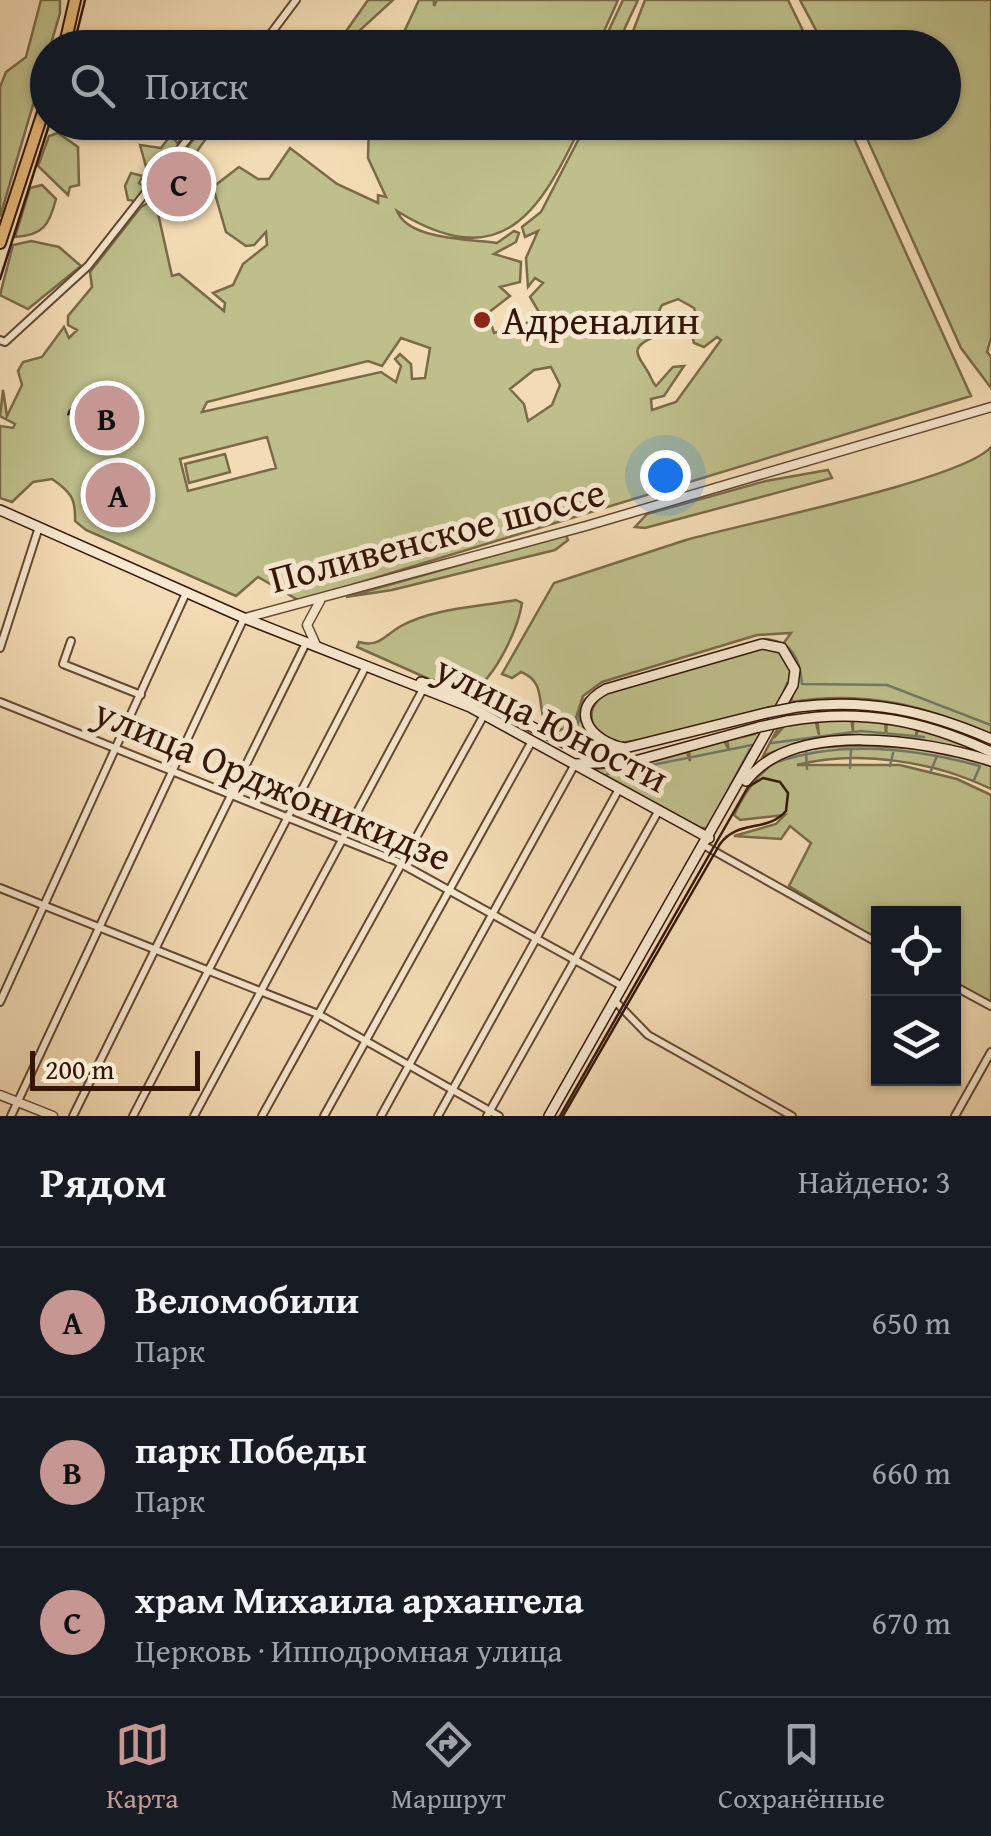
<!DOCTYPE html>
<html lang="ru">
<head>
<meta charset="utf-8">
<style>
  :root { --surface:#171b24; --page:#20242c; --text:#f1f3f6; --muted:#9ea1a6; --line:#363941; --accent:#c59692 }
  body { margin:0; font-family:"Gentium Book Plus",serif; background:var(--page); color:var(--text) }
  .controls { position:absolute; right:30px; bottom:30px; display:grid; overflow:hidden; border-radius:0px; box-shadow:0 2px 8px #0004 }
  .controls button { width:90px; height:90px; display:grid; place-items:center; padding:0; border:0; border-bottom:2px solid var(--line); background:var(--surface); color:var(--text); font:50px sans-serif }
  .scale { position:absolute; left:30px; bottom:25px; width:170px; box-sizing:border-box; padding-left:10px; border:5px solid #351506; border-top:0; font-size:28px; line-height:35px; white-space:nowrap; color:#351506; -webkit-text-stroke:8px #f7e8cf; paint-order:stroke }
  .you { position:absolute; left:665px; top:475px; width:35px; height:35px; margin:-25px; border:8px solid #fff; border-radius:50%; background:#1a73e8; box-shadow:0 0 0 15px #1a73e833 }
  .badge { display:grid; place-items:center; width:65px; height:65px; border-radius:50%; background:var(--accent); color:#111; font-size:32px; font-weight:700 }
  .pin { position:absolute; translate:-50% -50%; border:5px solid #fff; box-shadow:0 2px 10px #0006 }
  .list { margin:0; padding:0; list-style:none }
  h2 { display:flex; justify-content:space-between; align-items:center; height:130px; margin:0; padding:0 40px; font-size:42px }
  h2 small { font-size:32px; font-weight:400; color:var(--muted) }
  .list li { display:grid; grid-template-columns:65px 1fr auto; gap:30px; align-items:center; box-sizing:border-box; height:150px; padding:0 40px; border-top:2px solid var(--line) }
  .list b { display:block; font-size:38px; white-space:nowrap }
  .list p { margin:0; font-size:32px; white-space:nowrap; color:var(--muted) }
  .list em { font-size:32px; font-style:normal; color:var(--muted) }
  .icon { flex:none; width:55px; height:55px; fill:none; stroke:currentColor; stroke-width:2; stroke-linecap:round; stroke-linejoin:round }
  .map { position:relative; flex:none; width:991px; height:1116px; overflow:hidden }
  .search { position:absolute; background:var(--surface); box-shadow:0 2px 8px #0004; left:30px; right:30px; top:30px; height:110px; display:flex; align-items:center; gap:25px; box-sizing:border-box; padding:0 35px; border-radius:55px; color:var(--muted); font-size:38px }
  .sheet { height:580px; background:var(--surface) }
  nav { display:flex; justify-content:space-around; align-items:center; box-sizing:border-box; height:140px; border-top:2px solid var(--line); background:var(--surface); font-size:28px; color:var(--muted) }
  nav a { display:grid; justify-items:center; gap:5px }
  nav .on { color:var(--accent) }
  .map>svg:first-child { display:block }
  .green { fill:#bebf8b; stroke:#7a6a48; stroke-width:2.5; fill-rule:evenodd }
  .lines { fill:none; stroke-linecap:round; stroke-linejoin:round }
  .stream { stroke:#72796a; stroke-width:2.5 }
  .minor-casing { stroke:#644732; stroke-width:10 }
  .tertiary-casing { stroke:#644732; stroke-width:11 }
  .secondary-casing { stroke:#351506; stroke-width:12 }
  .primary-casing { stroke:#351506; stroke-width:14 }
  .minor { stroke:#f7e8cf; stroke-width:6 }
  .tertiary { stroke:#f7e8cf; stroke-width:8 }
  .secondary { stroke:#f7e8cf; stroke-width:9 }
  .primary { stroke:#eabe7a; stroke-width:10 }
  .tram { stroke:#351506; stroke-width:2.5 }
  .rail { stroke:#351506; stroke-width:2.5; stroke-dasharray:18 18; stroke-linecap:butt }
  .secondary-bridge-casing { stroke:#351506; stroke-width:12; stroke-linecap:butt }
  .secondary-bridge { stroke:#f7e8cf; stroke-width:9 }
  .poi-dot { fill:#8f2418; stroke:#f7e8cf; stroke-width:4 }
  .labels { text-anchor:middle; stroke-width:10; stroke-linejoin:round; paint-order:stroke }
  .poi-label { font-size:40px; fill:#351506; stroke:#f7e8cf; text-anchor:start }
  .street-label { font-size:40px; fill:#351506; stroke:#f7e8cf }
</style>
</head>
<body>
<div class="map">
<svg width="991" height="1116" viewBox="0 0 991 1116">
  <rect width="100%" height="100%" fill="#f3dcb5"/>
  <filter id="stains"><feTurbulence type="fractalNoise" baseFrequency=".002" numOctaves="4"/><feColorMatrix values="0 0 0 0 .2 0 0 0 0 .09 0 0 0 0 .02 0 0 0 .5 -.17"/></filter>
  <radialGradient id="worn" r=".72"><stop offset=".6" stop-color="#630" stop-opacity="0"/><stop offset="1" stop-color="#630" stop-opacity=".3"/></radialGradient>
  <g class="green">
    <path d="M41,0h19v13l-60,204v-130l6,-15 20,-15z"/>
    <path d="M368,0h25l-48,44 -3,-7z"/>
    <path d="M419,0h15v6l3,-6h181l-21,47h-200z"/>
    <path d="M623,0h15l-22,47h-15z"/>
    <path d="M645,0h143l23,47h-184z"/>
    <path d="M800,0h191v338l-4,14 4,5v31l-30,-40 -101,-225 84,-1v-74l-119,-1z"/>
    <path d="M207,122l10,1 -29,41 3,6 -12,-4 -17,32 -7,4 -1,-12z"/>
    <path d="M369,122l213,1c-42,90 -80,153 -185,88 11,29 73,28 100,32l17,-12 5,2 -3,9 -22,12 27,8 -1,20 -20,5 10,9 -22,17 6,20 39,-12 6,-9 -9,-15 13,-14 -8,-5 -7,9 -2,-29 12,-27 -13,6 -3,-10 19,-15 46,-89h260l124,273 -665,203 -8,1 -40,-23 -22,19 -150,-66 -11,-9c1,-22 -4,-29 -23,-42l-19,3 -21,20 -12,-4v-72l13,2 2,-4 -15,-8 3,-26 4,26 15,-31 -4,-14 5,-9 19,-5 22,-30 5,11 8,-8 -9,-5v-9l24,-29 -2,-15 51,-65 9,-5 7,7 15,67 7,-2 45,37 1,-8 -12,-10 20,-8 10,-21 24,-19 -1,-13 -12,13 -8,1 -20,-14 -13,-45 26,-20 19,12h11l21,-31 47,36 41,19v-8l8,2 -18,-39zM678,299l16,9 5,17 -8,6 3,12 10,4 13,-10 4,3 -45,62 -24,8 -1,-11 13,-3 20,-30 -11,1 -17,19c-4,-4 -5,-9 -8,-14 -10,-17 -21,-24 8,-36l-2,-15 8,-16zM401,338l29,10 -5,30 -13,1 -1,-15 -11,-10 -5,5 6,7 -5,16 -15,-10 -179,40 5,-10 161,-41 14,5zM551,367l9,18 -8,20 -24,16 -4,-17 -14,-15 24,-19zM267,437l9,31 -88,23 -8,-32z"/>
    <path d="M183,129l4,7 -52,65 -7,-1 -3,-14 6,-13 12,3 -4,7 5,4 6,-6 -10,-36 21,3 10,-13 7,9z"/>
    <path d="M58,133l20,14 1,38 -9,2 -2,8 -30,-29 11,-30z"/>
    <path d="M42,185l14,14c-7,27 -13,36 -41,38l15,-49z"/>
    <path d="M31,241l28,6 22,19 -53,43 -28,-14 13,-50z"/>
    <path d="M991,447v288c-67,-30 -126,-45 -200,-33 6,-25 11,-46 -16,-59l-181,50 -10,34 13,16 -24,-2 11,-40 17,-14 153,-45 29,2 8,-11 -34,2 -155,47 -19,14 -9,28 -18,8 -11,-9c-8,-20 1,-41 -24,-51l-9,6 -10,-4 52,-91c44,-14 88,-29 132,-43 55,-16 277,-60 305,-93z"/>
    <path d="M225,454l5,18 -41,11 -4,-19z"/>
    <path d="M828,470l4,8 -187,50 -10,-1 12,-13 119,-33z"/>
    <path d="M566,535l2,5 -13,10 -163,40 -46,7z"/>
    <path d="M516,600l6,3c-4,26 -26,73 -49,88l-44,-12 -72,-32 2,-5c20,6 26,-7 42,-16 33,-18 77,-19 115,-26z"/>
    <path d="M764,647c22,4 26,12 28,33l-83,148h-8l-108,-59 47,-4 47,-13 3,9 -1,-10 35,-10 5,9 -2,-10 28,-6 15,-27 -120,32 -32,4 -23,-10c-6,-19 -5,-26 9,-40z"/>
    <path d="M851,717l2,15v-15l32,4 1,13 1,-14 30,7 -1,9 3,-9 57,23 -156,-10 -26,4 -31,12 16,-30 5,-1 -10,13 12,-14 29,-5 4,16 -2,-16z"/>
    <path d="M869,746l64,3 58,14v26c-55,-27 -133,-40 -194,-24h103l57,14 34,16v210l-37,-24v-67h-76v26l-89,-54 22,-43 -21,-17 -9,13 -47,-3 42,-12 9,-9 -45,5 -6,-5c30,-65 69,-70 135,-69z"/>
  </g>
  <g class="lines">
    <g class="stream">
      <path d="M783,694l4,-11"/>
      <path d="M572,738l12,-38 19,-15 162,-46c27,2 35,20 37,45l85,1 104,40"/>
      <path d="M772,743l89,-12 63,6"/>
      <path d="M806,752l1,17"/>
      <path d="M777,762c65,-22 137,-14 203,4l-6,14"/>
      <path d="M890,766l3,-13"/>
      <path d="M850,768l1,-18"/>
      <path d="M930,773l7,-17"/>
      <path d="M607,774l145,-29"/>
      <path d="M728,790l22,-41"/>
    </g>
    <defs>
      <g id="minor">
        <path d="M260,48l36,-48"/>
        <path d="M0,340l5,2 83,-76 113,-144"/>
        <path d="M71,641l-8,23 78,31"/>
        <path d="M0,648l39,-121"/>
        <path d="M0,702l396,159 226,125"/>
        <path d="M705,846l173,97"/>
        <path d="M0,888l318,126 181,102"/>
        <path d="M954,986l37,20"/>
        <path d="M615,1001l33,34 144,81"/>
        <path d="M0,1002l186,-409"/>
        <path d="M11,1116l233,-498"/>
        <path d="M73,1116l233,-473"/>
        <path d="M133,1116l233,-450"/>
        <path d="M194,1116l229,-427"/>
        <path d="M262,1116l222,-401"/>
        <path d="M324,1116l208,-375"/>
        <path d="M381,1116l194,-352"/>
        <path d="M438,1116l181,-327"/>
        <path d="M487,1116l172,-306"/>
        <path d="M955,1116l36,-64"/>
      </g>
      <g id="tertiary">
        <path d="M245,618l341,-92 405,-119"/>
        <path d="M316,645l-9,-20 13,-24"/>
        <path d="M0,1095l53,21"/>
      </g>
      <g id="secondary">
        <path d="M0,510l244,108 226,89 239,131"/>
        <path d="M421,682l68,23 75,38 48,6"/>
        <path d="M797,707c71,-9 129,4 194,32"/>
        <path d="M787,721c74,-13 136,-1 204,31"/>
        <path d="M575,764l60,-3 124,-34"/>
        <path d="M746,781c48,-62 179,-41 245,-20"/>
        <path d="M549,1116l244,-431 2,-15 -13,-22 -20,-4 -156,45c-40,21 -15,53 19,59l141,-35"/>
      </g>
      <g id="primary">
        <path d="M64,48l11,-48"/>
        <path d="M0,243l48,-146"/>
      </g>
    </defs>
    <use href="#minor" class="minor-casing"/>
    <use href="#tertiary" class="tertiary-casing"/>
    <use href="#secondary" class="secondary-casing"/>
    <use href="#primary" class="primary-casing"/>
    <use href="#minor" class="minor"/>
    <use href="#tertiary" class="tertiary"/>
    <use href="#secondary" class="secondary"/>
    <use href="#primary" class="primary"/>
    <g class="tram">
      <path d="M73,48l12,-48"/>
      <path d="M0,279l50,-157"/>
      <path d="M560,1116l188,-329 15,-9 17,4 8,11 -2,18c-19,22 -48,8 -66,33l-157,272"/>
    </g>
    <circle class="rail" cx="79" cy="417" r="11"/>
    <defs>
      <g id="secondary-bridge">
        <path d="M766,713l31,-6"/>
        <path d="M759,727l28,-6"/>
      </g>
    </defs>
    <use href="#secondary-bridge" class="secondary-bridge-casing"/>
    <use href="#secondary-bridge" class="secondary-bridge"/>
  </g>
  <circle class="poi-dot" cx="482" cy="320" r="10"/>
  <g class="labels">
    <g class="poi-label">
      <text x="502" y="334">Адреналин</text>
    </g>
    <g class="street-label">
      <text transform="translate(437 535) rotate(-15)" y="14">Поливенское шоссе</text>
      <text transform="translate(552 723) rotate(27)" y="14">улица Юности</text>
      <text transform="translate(273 784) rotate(23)" y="14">улица Орджоникидзе</text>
    </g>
  </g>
  <rect width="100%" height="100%" filter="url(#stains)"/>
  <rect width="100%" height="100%" fill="url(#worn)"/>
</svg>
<div class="controls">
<button><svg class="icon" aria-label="locate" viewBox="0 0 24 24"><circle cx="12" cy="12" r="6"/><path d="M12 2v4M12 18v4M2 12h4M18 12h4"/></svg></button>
<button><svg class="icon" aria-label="layers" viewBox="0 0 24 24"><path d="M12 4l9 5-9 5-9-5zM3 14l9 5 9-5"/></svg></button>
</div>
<div class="scale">200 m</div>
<div class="you"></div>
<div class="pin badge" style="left:118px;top:495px">A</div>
<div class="pin badge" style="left:107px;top:418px">B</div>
<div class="pin badge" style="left:179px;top:184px">C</div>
<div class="search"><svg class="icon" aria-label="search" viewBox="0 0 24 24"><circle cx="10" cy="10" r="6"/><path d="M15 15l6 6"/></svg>Поиск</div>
</div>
<section class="sheet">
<h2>Рядом<small>Найдено: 3</small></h2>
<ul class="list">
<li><span class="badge">A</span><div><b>Веломобили</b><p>Парк</p></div><em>650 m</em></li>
<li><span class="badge">B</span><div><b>парк Победы</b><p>Парк</p></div><em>660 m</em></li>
<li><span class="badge">C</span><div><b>храм Михаила архангела</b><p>Церковь · Ипподромная улица</p></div><em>670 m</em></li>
</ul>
</section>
<nav>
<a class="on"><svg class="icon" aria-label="map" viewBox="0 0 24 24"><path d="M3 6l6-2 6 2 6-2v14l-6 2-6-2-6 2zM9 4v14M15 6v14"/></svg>Карта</a>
<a><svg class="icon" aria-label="directions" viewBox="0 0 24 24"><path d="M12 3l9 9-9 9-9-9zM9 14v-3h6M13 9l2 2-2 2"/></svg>Маршрут</a>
<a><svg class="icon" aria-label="saved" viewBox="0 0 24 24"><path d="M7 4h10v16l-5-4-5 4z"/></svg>Сохранённые</a>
</nav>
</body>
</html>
